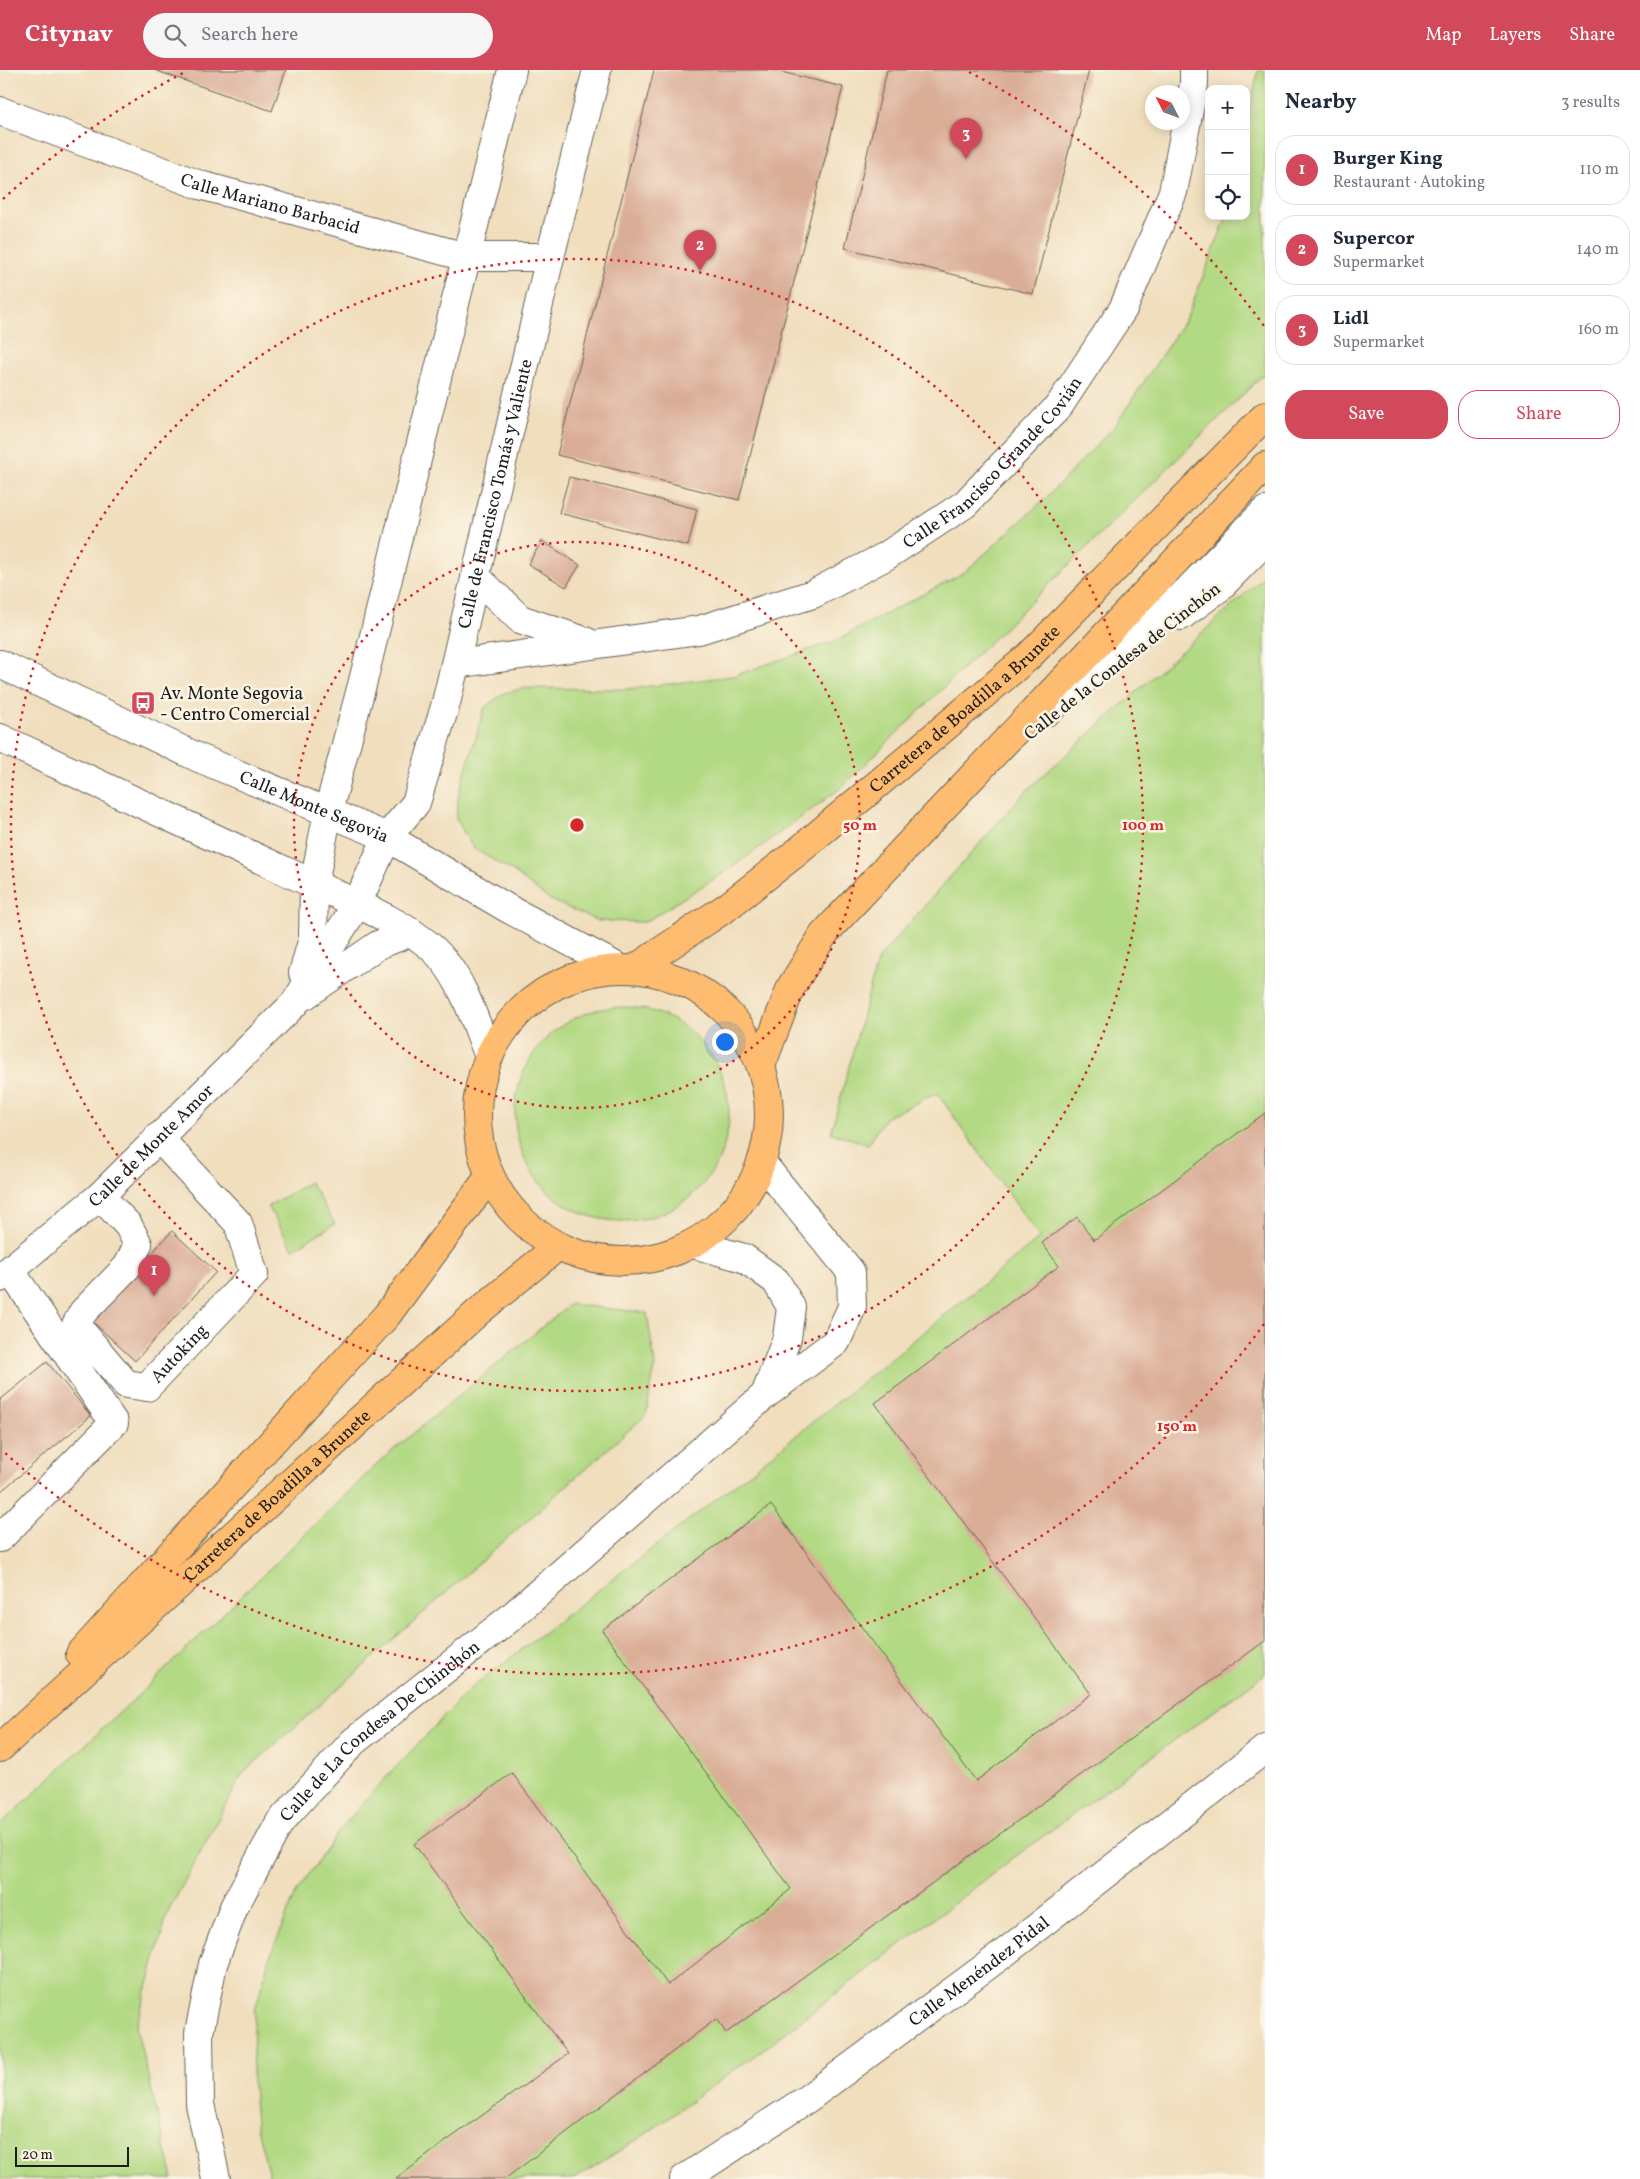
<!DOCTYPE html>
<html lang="en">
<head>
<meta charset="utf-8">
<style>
  :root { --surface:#fff; --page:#f6f6f7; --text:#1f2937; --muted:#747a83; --line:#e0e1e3; --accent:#d1495b }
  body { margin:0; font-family:Vollkorn,serif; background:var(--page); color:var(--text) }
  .controls { position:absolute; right:15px; top:15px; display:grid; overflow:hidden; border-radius:10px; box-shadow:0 2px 12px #0003 }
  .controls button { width:45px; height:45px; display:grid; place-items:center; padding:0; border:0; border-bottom:1px solid var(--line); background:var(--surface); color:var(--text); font:25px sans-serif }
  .compass { position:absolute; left:1145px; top:15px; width:45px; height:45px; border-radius:50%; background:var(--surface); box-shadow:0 2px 12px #0003; rotate:312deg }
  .scale { position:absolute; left:15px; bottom:12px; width:114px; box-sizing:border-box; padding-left:5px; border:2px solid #1c1c1c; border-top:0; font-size:14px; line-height:18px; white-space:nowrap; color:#1c1c1c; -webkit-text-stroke:4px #fcf5e5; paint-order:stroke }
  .you { position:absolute; left:724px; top:971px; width:18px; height:18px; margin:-12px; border:4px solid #fff; border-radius:50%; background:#1a73e8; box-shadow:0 0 0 8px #1a73e833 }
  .badge { display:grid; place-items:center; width:32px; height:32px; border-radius:50%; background:var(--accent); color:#fff; font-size:16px; font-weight:700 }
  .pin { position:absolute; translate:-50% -41px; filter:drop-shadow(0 1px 2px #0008) }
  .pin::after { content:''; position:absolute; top:26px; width:18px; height:15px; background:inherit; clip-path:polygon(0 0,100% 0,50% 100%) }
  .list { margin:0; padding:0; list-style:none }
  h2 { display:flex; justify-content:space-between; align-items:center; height:65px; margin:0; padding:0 20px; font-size:21px }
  h2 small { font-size:16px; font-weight:400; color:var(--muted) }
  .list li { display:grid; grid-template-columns:32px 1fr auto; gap:15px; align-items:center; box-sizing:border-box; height:70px; margin:0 10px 10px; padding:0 10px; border:1px solid var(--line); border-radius:20px }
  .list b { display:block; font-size:19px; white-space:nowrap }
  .list p { margin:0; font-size:16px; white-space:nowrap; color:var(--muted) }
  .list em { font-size:16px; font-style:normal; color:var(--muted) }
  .actions { display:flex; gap:10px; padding:15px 20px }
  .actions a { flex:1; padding:11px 0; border:1px solid var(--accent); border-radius:20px; text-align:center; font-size:18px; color:var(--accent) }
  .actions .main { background:var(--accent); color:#fff }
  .icon { flex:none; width:28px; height:28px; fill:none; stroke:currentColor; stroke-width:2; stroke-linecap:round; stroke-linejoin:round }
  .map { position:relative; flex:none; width:1265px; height:2109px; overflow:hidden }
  header { display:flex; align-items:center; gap:30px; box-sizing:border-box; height:70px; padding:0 25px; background:var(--accent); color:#fff }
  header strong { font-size:24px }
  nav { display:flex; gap:28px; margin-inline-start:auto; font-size:18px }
  .search { width:350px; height:45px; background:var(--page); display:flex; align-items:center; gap:12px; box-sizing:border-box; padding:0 18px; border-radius:28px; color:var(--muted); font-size:19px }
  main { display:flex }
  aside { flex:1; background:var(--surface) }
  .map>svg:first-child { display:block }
  .green { fill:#b2d983; stroke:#677a50 }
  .building { fill:#daad97 }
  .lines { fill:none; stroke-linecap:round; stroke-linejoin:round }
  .minor-casing { stroke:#666054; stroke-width:30 }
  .major-casing { stroke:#666054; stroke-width:30 }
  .minor { stroke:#fff; stroke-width:28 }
  .major { stroke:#fdbc70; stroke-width:28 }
  .ring { fill:none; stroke:#d62828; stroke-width:2.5; stroke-dasharray:2.5 5 }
  .labels { text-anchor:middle; stroke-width:5; stroke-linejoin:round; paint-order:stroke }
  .street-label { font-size:18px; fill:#1c1c1c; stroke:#fcf5e5 }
  .poi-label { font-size:18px; fill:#1c1c1c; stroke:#fcf5e5; text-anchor:start }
  .centre { fill:#d62828; stroke:#fcf5e5; stroke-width:2.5 }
  .ring-label { font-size:15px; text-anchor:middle; font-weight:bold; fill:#d62828; stroke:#fcf5e5; stroke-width:5; stroke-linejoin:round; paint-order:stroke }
</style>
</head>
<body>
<header>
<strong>Citynav</strong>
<div class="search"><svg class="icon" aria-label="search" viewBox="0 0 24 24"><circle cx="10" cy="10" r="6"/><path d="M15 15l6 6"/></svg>Search here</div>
<nav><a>Map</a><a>Layers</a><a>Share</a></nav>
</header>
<main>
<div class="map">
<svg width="1265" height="2109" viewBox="0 0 1265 2109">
  <rect width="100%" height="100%" fill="#fcf5e5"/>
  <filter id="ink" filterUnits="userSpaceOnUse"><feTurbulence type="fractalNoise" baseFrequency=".02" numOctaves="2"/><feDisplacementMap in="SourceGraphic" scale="10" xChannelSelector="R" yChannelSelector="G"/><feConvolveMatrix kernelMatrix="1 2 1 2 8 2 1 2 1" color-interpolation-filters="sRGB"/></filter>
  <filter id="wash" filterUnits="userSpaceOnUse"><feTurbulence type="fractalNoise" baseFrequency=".0096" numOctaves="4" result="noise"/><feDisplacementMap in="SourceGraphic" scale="20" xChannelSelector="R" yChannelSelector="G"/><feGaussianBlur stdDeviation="1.12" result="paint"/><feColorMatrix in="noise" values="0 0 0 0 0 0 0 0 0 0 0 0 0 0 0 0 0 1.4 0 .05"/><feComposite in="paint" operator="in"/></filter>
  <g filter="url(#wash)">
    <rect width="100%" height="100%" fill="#f0debd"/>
    <g class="green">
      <path d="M1258,0h7v303l-424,415 -111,81 -85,53 -47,-1 -50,-22 -33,-26 -42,-25 -17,-30 3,-26 26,-85 19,-14 22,-5 101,1 106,-13 102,-35 130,-69 81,-74 68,-71 73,-110 40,-101h19v-85z"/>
      <path d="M1265,506v1098l-249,182 -251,192 -125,90 -66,41h-304l-14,-55 -4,-52 3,-62 14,-51 27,-66 43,-62 38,-44 92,-97 282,-218 289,-234 -103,-145 -52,25 -17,26 -37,-11 47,-174 148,-168z"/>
      <circle cx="622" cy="1044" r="107"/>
      <path d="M310,1112l25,42 -42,25 -25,-43z"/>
      <path d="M570,1234l77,9 8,52 -9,50 -403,358 -75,139 -32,115 37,152h-173v-354l145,-136 241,-233z"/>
    </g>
    <g id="blocks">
      <g class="building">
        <path d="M154,0h132l-14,41z"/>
        <path d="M654,0h119l70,17 -104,413 -182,-45z"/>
        <path d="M887,0h202l-56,224 -188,-46z"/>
        <path d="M569,407l128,32 -9,37 -129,-33z"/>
        <path d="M542,471l38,24 -14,22 -38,-23z"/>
        <path d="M1265,1043v528l-539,392 -10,-14 -211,160h-109l49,-37 123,-88 -154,-210 98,-71 156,212 123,-96 -189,-259 169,-125 205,276 115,-87 -216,-291 184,-137 -17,-23 35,-26 17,23z"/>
        <path d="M172,1161l44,41 -81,89 -44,-41z"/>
        <path d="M47,1292l44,54 -91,76v-92z"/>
      </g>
    </g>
  </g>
  <g filter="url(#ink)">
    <use href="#blocks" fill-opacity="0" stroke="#666054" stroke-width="1"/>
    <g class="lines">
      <defs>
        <g id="minor">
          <path id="s1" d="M0,41l200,74 266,72h84"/>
          <path d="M477,508l43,41 67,23"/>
          <path d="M1181,546l38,-28 46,-47"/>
          <path id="s2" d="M0,594l199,94 188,79 120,71 112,60"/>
          <path id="s3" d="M456,594l243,-34 114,-36 73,-38 79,-52 94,-98 64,-97 50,-117 21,-108v-14"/>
          <path d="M1046,642l136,-116 83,-85"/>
          <path d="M0,668c103,47 206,95 309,144 37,17 105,44 131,74 24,27 35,65 48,98"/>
          <path d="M303,903l10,-35 1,-54 14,-72 35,-131 149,-611"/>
          <path d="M304,926l74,-51 33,-13"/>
          <path id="s4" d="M100,1126l28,29 10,19 -10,22 -45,46 -7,13 50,59 21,3 107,-113 -16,-51 -80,-86"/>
          <path d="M693,1174l51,14 32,23 15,26 -4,31 -22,57"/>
          <path id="s5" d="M0,1208l100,-82 195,-193 62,-99 30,-67 29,-34 30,-100 104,-446 47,-187"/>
          <path d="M0,1468l114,-115 -104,-153"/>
          <path id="s6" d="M216,2109l-16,-75 -1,-71 14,-69 21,-57 46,-85 73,-80 157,-124 255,-223 71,-53 16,-35 -1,-35 -89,-109"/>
          <path id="s7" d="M684,2109l123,-80 196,-145 262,-205"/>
        </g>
        <g id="major">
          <path id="s8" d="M636,898l91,-61 69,-54 232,-196 237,-241"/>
          <circle cx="623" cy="1045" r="146"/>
          <path d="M761,996l30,-79 33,-53 441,-468"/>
          <path d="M80,1584l307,-339 102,-138"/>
          <path id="s9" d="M0,1678l478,-436 79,-65"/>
        </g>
      </defs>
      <use href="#minor" class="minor-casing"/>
      <use href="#major" class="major-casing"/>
      <use href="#minor" class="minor"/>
      <use href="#major" class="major"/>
    </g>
  </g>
  <g class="ring">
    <circle cx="577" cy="755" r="283"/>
    <circle cx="577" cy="755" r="566"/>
    <path d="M1264 1254A849 849 0 0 1 3 1381M3 129A849 849 0 0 1 185 2M969 2A849 849 0 0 1 1264 256"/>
  </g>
  <defs>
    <symbol id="bus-square" viewBox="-11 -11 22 22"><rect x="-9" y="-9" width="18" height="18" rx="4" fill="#d1495b" stroke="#fcf5e5"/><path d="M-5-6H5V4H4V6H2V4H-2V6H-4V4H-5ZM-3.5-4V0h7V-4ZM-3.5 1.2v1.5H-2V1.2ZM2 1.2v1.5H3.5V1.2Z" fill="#fff"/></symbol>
  </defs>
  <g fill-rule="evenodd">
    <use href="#bus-square" x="129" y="619" width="28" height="28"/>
  </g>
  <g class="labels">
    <g class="street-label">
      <text dy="6" stroke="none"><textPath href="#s1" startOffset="286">Calle Mariano Barbacid</textPath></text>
      <text dy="6" stroke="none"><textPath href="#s3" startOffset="590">Calle Francisco Grande Covián</textPath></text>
      <text dy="6" stroke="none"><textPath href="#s5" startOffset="958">Calle de Francisco Tomás y Valiente</textPath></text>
      <text transform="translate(1122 591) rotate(-38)" y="6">Calle de la Condesa de Cinchón</text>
      <text dy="6" stroke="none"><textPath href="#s8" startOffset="419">Carretera de Boadilla a Brunete</textPath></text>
      <text dy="6" stroke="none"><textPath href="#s2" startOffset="345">Calle Monte Segovia</textPath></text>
      <text dy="6" stroke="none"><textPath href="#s5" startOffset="201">Calle de Monte Amor</textPath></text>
      <text dy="6" stroke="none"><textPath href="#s4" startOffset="310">Autoking</textPath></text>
      <text dy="6" stroke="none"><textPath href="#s9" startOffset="375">Carretera de Boadilla a Brunete</textPath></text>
      <text dy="6" stroke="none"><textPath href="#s6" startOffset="511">Calle de La Condesa De Chinchón</textPath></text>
      <text dy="6" stroke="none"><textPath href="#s7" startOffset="361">Calle Menéndez Pidal</textPath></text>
    </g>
    <g class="poi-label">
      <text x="160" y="629">Av. Monte Segovia<tspan x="160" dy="21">- Centro Comercial</tspan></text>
    </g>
  </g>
  <circle cx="577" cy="755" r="8" class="centre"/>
  <g class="ring-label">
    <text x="860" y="760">50 m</text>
    <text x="1143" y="760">100 m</text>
    <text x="1177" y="1361">150 m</text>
  </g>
</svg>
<div class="controls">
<button>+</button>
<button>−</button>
<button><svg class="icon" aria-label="locate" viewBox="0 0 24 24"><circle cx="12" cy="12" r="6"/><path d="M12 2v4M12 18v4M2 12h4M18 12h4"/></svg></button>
</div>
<svg class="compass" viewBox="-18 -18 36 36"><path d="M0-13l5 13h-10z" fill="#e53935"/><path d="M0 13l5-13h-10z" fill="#747a83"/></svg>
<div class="scale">20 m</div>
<div class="you"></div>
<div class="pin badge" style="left:154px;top:1226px">1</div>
<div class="pin badge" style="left:700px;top:201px">2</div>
<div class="pin badge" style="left:966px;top:89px">3</div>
</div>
<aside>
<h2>Nearby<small>3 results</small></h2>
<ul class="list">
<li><span class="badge">1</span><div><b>Burger King</b><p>Restaurant · Autoking</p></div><em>110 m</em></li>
<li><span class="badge">2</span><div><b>Supercor</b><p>Supermarket</p></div><em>140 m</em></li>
<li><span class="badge">3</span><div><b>Lidl</b><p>Supermarket</p></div><em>160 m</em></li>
</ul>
<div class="actions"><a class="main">Save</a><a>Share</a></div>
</aside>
</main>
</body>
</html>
